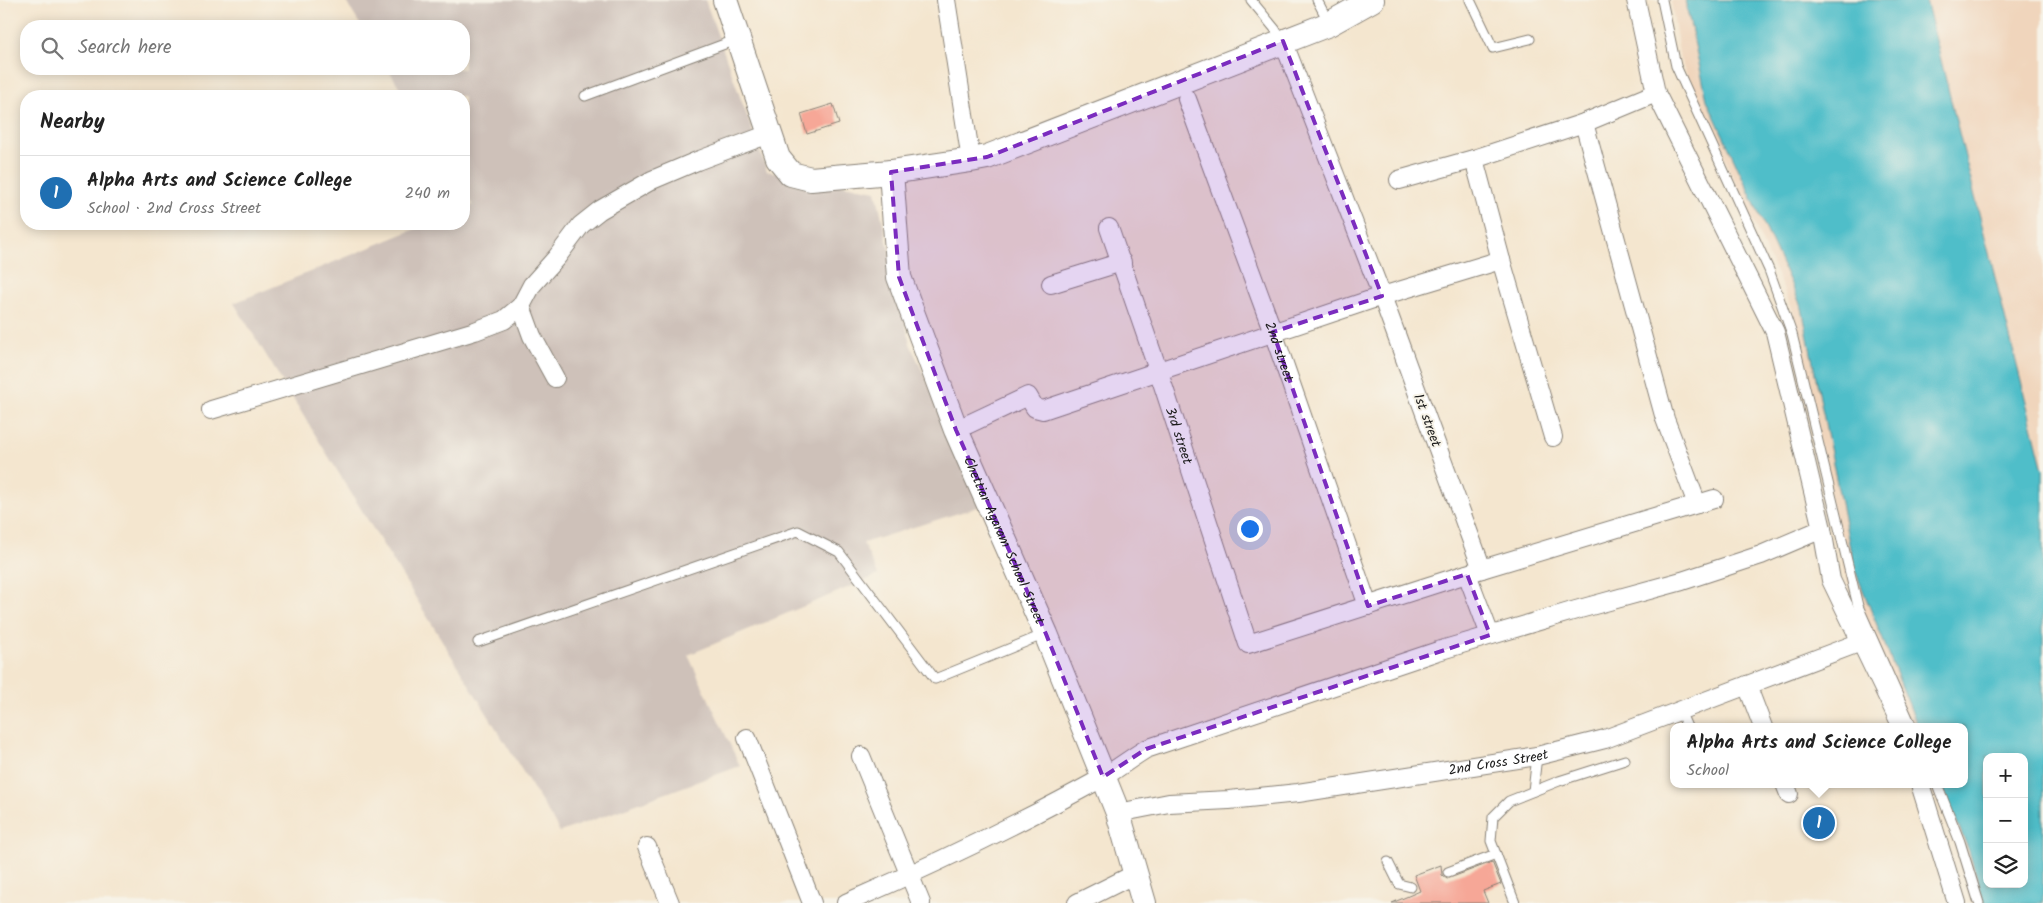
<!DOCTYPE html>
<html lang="en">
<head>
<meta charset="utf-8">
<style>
  :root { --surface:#fff; --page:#f6f6f6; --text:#222; --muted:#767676; --line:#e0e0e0; --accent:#1f6fb2 }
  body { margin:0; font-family:Kalam,sans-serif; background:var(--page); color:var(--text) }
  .controls { position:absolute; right:15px; bottom:15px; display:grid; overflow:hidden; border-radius:10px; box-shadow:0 2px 12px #0003 }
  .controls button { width:45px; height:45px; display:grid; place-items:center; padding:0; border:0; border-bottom:1px solid var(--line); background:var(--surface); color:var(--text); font:25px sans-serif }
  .you { position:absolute; left:1249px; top:528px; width:18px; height:18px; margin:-12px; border:4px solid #fff; border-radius:50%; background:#1a73e8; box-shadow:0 0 0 8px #1a73e833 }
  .badge { display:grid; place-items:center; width:32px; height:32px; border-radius:50%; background:var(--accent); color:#fff; font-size:16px; font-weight:700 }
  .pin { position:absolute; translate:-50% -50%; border:2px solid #fff; box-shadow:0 1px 5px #0006 }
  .popup { position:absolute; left:1670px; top:723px; width:298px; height:65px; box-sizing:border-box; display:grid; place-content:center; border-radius:10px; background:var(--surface); filter:drop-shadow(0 1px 4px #0005); font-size:16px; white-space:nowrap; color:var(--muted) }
  .popup b { font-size:19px; color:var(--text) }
  .popup::after { content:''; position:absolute; left:50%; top:100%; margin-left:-10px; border:10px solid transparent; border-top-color:var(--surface) }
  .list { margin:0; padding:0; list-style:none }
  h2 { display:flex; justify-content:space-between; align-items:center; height:65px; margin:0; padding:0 20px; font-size:21px }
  h2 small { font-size:16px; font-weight:400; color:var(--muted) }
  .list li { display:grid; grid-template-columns:32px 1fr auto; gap:15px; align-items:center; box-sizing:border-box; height:75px; padding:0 20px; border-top:1px solid var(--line) }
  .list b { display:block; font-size:19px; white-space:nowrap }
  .list p { margin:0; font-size:16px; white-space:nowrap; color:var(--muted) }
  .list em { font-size:16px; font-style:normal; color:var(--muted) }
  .icon { flex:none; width:28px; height:28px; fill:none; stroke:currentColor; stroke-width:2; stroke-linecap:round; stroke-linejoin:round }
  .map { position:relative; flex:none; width:2043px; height:903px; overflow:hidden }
  .search { position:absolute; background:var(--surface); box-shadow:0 2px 12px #0003; left:20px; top:20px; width:450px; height:55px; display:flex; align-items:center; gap:12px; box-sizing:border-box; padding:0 18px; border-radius:20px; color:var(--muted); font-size:19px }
  .panel { position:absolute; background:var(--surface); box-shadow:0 2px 12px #0003; left:20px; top:90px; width:450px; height:140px; border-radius:20px }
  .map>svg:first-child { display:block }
  .built { fill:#f0d5bc; fill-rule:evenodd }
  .industrial { fill:#cec1b9 }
  .water { fill:#50bec9; stroke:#366d72; fill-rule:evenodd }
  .building { fill:#f6a797 }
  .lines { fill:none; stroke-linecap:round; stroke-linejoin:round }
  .lane-casing { stroke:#888176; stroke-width:11 }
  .street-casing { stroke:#888176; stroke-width:20 }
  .secondary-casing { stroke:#888176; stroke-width:26 }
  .lane { stroke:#fff; stroke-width:9 }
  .street { stroke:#fff; stroke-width:18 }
  .secondary { stroke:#fff; stroke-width:24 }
  .marked { fill:#7b2cbf; fill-opacity:0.2; stroke:#7b2cbf; stroke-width:4; stroke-dasharray:10 6; stroke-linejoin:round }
  .labels { text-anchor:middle; stroke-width:4; stroke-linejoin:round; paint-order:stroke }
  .street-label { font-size:14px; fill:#1c1c1c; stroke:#f7f3e8 }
</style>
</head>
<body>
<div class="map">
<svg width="2043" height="903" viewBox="0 0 2043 903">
  <rect width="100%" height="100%" fill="#f7f3e8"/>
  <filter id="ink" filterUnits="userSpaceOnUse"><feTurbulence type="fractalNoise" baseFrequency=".02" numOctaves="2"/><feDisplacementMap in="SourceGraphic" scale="10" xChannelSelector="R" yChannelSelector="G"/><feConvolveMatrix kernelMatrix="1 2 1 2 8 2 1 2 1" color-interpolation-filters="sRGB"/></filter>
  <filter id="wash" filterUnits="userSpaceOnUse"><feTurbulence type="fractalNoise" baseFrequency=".0096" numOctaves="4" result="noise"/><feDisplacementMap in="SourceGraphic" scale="20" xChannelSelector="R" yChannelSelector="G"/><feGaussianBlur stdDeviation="1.12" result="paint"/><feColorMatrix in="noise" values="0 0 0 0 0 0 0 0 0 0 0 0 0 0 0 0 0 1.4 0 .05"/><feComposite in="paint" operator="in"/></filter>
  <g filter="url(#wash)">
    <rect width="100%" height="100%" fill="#f4e6cf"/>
    <path class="built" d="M1671,0h372v903h-71l-21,-69 -20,-50h33v-57h-57l-62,-153 -52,-263 -113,-252zM1987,757h37v127h-37z"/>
    <path class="industrial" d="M345,0h360l62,171 109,20 34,153 74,161 -121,38 15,32 -190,80 52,111 -180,66 -326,-529 193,-79h37v-15l9,-4 -9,-15v-94h-59l-17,-27h76v-43h-103z"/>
    <path class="water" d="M1685,0h241l117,470v433h-59l-15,-52 -28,-67h23v-57h-46l-64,-159 -52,-260 -95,-208zM1987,757h37v127h-37z"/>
    <g id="blocks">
      <g class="building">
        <path d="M833,104l6,20 -32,10 -6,-20z"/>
        <path d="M1492,862l9,22 -18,7 5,12h-96l28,-12 -6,-16 27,-10 1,10 5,4z"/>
      </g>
    </g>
  </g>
  <g filter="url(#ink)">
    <use href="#blocks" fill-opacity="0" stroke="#888176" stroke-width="1"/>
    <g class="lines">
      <defs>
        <g id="lane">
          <path d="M1251,0l24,29 7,12"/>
          <path d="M1317,0l12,23"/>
          <path d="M1470,0l23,48 37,-9"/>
          <path d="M1662,0l14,66 93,204 23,64 66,272 54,121"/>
          <path d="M585,96l153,-57"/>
          <path d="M478,642l320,-111 41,21 96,127 110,-45"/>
          <path d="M1680,711l7,16"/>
          <path d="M1937,784l23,58 19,61"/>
          <path d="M1533,791l4,-35"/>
          <path d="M1388,862l11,22 12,3"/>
          <path d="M1448,872l48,-18"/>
          <path d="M1515,903l-24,-62 2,-24 16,-16 50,-20 66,-21"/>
        </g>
        <g id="street">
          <path d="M946,0l25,160"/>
          <path d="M1636,0l20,93 119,239 47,197 9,51 71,147"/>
          <path id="s1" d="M1187,99l86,233 95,274"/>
          <path d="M1584,123l81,296 32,85"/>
          <path d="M1399,180l75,-21"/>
          <path id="s2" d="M1109,228l49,142 90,274 234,-75 -100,-273 -99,-255"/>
          <path d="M1501,260l52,177"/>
          <path d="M1051,284l71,-22"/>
          <path d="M555,378l-23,-42 -11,-30 11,-21 25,-28 24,-32 19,-15 52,-30 45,-19 72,-27"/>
          <path d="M211,410l264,-79 29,-11 17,-14"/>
          <path d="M956,430l72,-34 7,12 8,2 339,-114 119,-36 -27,-101 110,-36 72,-30"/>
          <path d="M1482,569l232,-70"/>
          <path d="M1467,574l23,61"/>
          <path d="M1747,685l16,42"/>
          <path d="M747,738l65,165"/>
          <path d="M861,756l60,147"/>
          <path d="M1785,784l4,10"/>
          <path d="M1920,784l37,119"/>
          <path id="s3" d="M1118,813l51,-10 60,-3 69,-7 239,-37 68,-17 256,-97"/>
          <path d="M647,847l23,56"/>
          <path d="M846,903c87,-38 173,-79 256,-125 15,-9 29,-20 44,-29l292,-98 138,-41 106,-29 79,-26 61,-26"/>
          <path d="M1077,903l58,-29"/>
        </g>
        <g id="secondary">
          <path d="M725,0l53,158 13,16 20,5 80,-7 80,-12 16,-3 342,-133 43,-24"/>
          <path id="s4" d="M891,172l8,105 57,153 90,204 72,179 26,90"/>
        </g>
      </defs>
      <use href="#lane" class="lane-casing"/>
      <use href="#street" class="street-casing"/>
      <use href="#secondary" class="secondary-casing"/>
      <use href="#lane" class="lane"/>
      <use href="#street" class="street"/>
      <use href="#secondary" class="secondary"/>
    </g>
  </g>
  <path class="marked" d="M1283,41l99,255 -109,36 95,274 99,-32 23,61 -344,114 -43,28 -57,-143 -90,-204 -57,-153 -8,-105 96,-15z"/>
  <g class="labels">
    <g class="street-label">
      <text dy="5" stroke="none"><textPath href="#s1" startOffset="269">2nd street</textPath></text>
      <text transform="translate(1428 420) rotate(70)" y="5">1st street</text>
      <text dy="5" stroke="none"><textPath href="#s2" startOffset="219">3rd street</textPath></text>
      <text dy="5" stroke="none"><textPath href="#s4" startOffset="389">Chettiar Agaram School Street</textPath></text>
      <text dy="5" stroke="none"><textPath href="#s3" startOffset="384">2nd Cross Street</textPath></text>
    </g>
  </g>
</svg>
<div class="controls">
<button>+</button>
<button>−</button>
<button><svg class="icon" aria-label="layers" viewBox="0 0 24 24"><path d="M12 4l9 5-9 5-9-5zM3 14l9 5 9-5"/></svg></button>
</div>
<div class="you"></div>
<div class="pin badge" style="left:1819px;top:823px">1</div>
<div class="popup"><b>Alpha Arts and Science College</b>School</div>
<div class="search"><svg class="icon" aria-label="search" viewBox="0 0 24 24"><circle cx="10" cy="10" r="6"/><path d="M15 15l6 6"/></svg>Search here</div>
<section class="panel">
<h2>Nearby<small></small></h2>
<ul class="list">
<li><span class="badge">1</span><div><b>Alpha Arts and Science College</b><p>School · 2nd Cross Street</p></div><em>240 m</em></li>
</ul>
</section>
</div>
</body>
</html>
